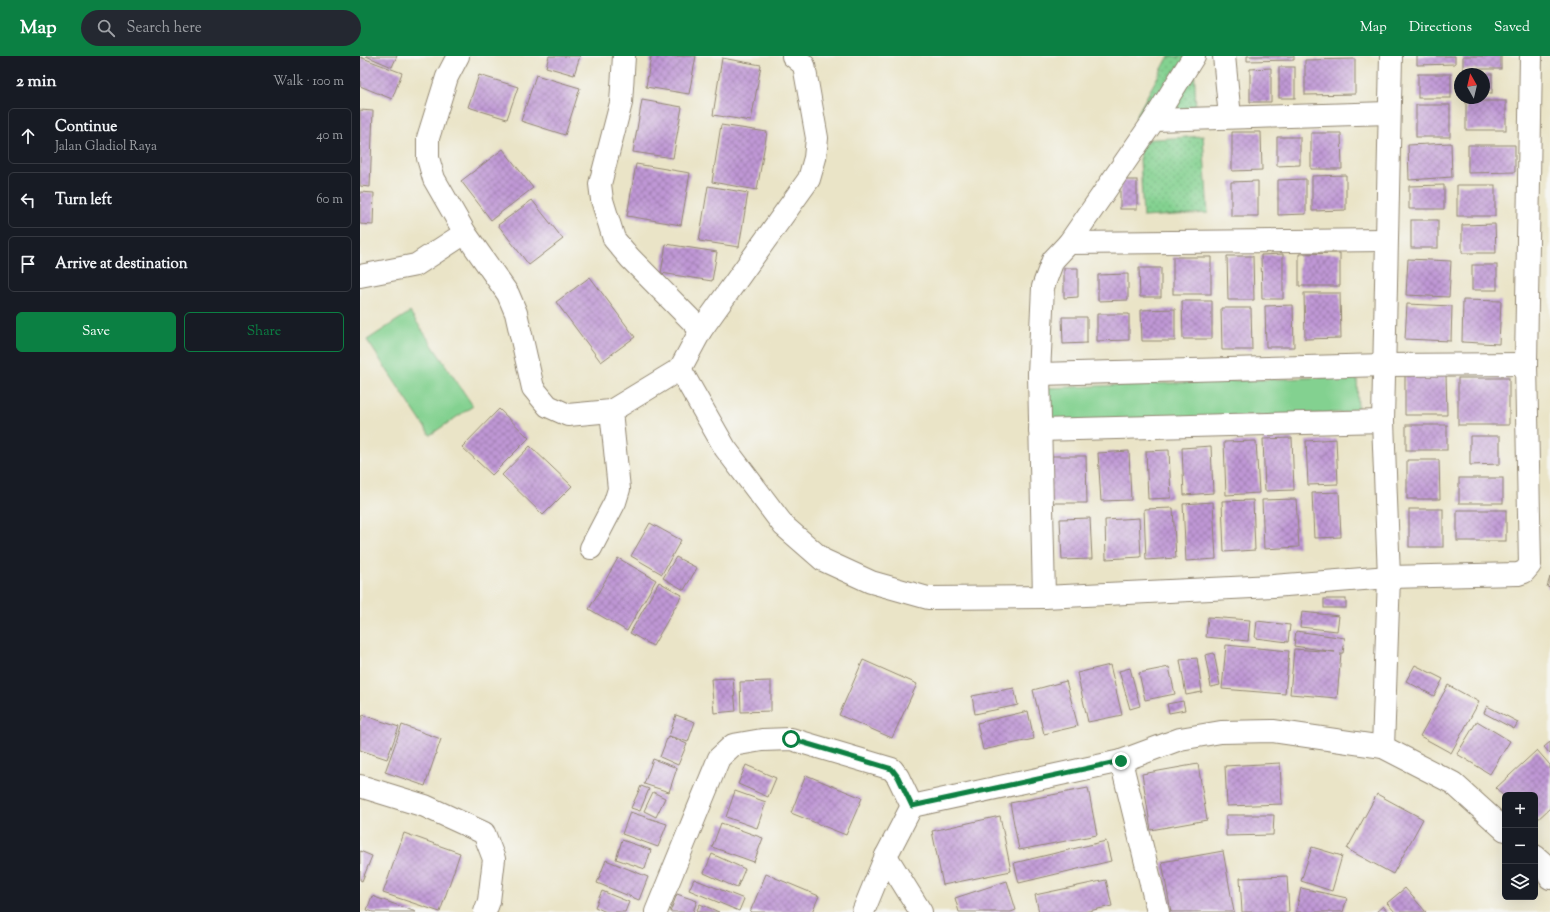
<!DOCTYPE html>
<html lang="en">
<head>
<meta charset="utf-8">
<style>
  :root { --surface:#171b24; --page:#242831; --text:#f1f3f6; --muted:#9ea1a6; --line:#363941; --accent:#0b8043 }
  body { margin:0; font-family:"Sorts Mill Goudy",serif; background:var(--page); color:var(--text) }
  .controls { position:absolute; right:12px; bottom:12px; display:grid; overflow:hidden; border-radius:6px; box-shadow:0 4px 16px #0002 }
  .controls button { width:36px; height:36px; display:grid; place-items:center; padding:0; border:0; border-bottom:1px solid var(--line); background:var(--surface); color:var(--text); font:20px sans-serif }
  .compass { position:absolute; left:1094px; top:12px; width:36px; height:36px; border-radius:50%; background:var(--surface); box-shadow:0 4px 16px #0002; rotate:352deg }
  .stop { position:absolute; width:12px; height:12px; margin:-9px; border:3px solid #0b8043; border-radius:50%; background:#fff }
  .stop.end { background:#0b8043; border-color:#fff; box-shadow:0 1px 4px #0008 }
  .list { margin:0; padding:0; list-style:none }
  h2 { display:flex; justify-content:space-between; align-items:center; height:52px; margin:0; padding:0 16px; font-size:17px }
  h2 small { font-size:13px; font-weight:400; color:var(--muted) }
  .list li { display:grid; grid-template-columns:26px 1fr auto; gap:12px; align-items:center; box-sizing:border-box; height:56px; margin:0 8px 8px; padding:0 8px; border:1px solid var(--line); border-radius:6px }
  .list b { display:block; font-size:15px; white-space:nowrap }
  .list p { margin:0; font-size:13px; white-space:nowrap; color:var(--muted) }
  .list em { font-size:13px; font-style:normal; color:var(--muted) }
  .actions { display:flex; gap:8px; padding:12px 16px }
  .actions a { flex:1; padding:9px 0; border:1px solid var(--accent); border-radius:6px; text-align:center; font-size:14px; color:var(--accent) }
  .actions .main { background:var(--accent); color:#fff }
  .icon { flex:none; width:22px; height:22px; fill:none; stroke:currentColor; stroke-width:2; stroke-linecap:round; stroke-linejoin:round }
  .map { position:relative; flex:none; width:1190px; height:856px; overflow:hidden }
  header { display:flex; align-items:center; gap:24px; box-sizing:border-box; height:56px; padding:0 20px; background:var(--accent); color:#fff }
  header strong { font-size:19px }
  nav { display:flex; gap:22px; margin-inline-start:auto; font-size:14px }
  .search { width:280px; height:36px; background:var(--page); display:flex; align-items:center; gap:10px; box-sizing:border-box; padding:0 14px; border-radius:22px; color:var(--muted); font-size:15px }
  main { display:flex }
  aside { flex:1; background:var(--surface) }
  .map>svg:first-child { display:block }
  .grass { fill:url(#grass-dots); stroke:#5f7e57 }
  .park { fill:#83d190; stroke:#5f7e57 }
  .building { fill:url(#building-cross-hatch) }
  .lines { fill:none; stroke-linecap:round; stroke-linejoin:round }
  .minor-casing { stroke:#928772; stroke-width:24 }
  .minor { stroke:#fff; stroke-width:22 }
  .route { stroke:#0b8043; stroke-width:5 }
</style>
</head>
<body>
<header>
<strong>Map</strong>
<div class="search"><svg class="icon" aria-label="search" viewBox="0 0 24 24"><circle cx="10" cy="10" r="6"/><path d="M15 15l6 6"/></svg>Search here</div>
<nav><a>Map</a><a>Directions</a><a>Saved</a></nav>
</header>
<main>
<aside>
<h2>2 min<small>Walk · 100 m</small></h2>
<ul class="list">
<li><svg class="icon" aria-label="ahead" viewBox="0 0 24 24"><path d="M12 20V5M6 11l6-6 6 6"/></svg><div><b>Continue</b><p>Jalan Gladiol Raya</p></div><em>40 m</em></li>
<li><svg class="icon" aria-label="left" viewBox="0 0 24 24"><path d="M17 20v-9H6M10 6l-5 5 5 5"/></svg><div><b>Turn left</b></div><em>60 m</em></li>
<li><svg class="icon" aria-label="arrive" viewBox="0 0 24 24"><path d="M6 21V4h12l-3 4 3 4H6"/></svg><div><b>Arrive at destination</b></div></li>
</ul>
<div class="actions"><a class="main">Save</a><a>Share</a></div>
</aside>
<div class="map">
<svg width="1190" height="856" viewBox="0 0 1190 856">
  <defs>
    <pattern id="grass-dots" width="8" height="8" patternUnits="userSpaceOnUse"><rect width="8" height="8" fill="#83d190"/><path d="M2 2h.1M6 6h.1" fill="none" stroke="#6caa75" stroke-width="1.8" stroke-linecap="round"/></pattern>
    <pattern id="building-cross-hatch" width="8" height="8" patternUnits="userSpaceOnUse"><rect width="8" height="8" fill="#bf97d5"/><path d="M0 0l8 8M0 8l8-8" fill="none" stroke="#9c7bac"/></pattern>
  </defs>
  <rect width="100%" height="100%" fill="#f6f6f2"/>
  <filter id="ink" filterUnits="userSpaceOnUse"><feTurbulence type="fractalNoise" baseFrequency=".025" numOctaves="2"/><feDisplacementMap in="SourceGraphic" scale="8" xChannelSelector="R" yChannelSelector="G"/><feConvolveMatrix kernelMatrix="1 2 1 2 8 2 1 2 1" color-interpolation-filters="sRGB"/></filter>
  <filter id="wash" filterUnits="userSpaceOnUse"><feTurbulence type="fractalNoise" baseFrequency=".012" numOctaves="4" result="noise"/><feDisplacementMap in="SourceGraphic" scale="16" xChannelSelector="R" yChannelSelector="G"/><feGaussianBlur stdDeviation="0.9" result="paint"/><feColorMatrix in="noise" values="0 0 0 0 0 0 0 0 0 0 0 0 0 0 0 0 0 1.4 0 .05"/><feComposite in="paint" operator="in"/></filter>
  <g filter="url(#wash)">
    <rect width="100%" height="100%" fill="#eae4c7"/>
    <g class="grass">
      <path d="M809,0h25l2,56 -61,6z"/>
      <path d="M843,80l5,77 -65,4 -4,-77z"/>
    </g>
    <g class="park">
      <path d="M50,256l63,94 -43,29 -63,-95z"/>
      <path d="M997,320l1,36 -311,12 -2,-36z"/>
    </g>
    <g id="blocks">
      <g class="building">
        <path d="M6,0h31l-5,11z"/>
        <path d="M189,0h31l-6,19 -28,-8z"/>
        <path d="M291,0h45l-7,38 -43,-7z"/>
        <path d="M887,0h47v4l-47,1z"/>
        <path d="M1057,0h38v8l-38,1z"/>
        <rect x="1103" y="0" width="38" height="13"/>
        <path d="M0,1l42,16 -10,26 -32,-13z"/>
        <path d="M362,2l39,7 -10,56 -38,-6z"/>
        <path d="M995,3v35l-50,1v-35z"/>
        <rect x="919" y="11" width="16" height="31"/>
        <path d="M911,12v34h-21v-33z"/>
        <rect x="1058" y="18" width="33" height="24"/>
        <rect x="1124" y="18" width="8" height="19"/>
        <path d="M119,19l39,12 -11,32 -39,-12z"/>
        <path d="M176,19l44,13 -15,47 -44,-14z"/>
        <path d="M282,44l40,7 -9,51 -40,-6z"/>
        <rect x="1106" y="45" width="40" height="29"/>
        <rect x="1056" y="49" width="34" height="32"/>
        <path d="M0,54l13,1 -3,76 -10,-1z"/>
        <path d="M361,69l46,7 -10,58 -45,-8z"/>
        <path d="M872,76h29l1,38 -30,1z"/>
        <path d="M951,77h30l1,36h-31z"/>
        <path d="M917,81h23v28l-23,1z"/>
        <path d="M1091,87l1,34 -43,3 -1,-35z"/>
        <path d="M1108,89h47v27l-47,1z"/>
        <path d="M143,93l30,39 -42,32 -30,-39z"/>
        <path d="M276,108l54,9 -9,52 -54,-9z"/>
        <path d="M986,119v35l-34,1v-35z"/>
        <path d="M946,123v35l-28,1v-35z"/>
        <rect x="760" y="124" width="17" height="29"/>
        <path d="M898,125v35h-27v-34z"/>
        <path d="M1084,129v24h-35v-23z"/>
        <rect x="1097" y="129" width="38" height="31"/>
        <path d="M348,130l40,7 -9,54 -40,-6z"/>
        <path d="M0,136l14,1 -1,32 -13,-1z"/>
        <path d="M172,144l31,39 -34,26 -31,-40z"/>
        <rect x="1051" y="164" width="27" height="28"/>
        <path d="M1135,168l1,29h-34v-28z"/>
        <path d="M306,188l51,8 -5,29 -51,-8z"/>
        <path d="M980,197v33h-41v-32z"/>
        <path d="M923,198v45h-21l-1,-44z"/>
        <path d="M867,200h26l1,44h-26z"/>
        <rect x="813" y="201" width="38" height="37"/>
        <path d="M1048,203l43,2 -2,36 -43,-2z"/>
        <rect x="1112" y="209" width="25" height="25"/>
        <path d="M704,212h14v29l-14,1z"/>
        <path d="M779,212h22v29h-21z"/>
        <path d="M768,218v26l-30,1v-26z"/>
        <path d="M230,221l45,60 -34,25 -45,-60z"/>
        <path d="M944,237h36l1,45 -36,1z"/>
        <path d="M1103,244l38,1 -2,43 -37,-2z"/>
        <path d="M822,245h30v38h-29z"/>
        <path d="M1047,248l45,2 -1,35 -46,-2z"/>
        <path d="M933,249l1,42h-28l-1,-41z"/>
        <path d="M861,252h30l1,42h-30z"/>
        <path d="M815,253v32h-33l-1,-31z"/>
        <path d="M737,258h32v26l-32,1z"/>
        <path d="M702,261h25v26l-24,1z"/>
        <path d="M1045,318h41l1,41h-42z"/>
        <rect x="1098" y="322" width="51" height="47"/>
        <path d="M139,353l30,29 -37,37 -30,-28z"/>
        <rect x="1046" y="369" width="41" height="25"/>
        <path d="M1110,380h30v28l-30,1z"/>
        <path d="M932,382l2,52 -29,1 -2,-52z"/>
        <path d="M976,383l2,45 -30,1 -2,-44z"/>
        <path d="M896,385l3,52 -33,2 -2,-53z"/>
        <path d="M170,390l42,40 -29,29 -41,-40z"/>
        <path d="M851,390l2,47 -29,2 -2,-47z"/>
        <path d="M809,394l2,48 -23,1 -2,-48z"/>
        <path d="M769,395l2,49 -30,1 -3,-48z"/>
        <path d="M690,400h36l1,47h-37z"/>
        <path d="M1047,404h32l1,39h-33z"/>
        <rect x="1099" y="422" width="44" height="25"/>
        <path d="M979,436l2,45 -27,1 -2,-45z"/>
        <path d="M936,443l3,48 -35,2 -2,-49z"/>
        <path d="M893,444l2,50 -31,2 -2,-51z"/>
        <path d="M853,446l3,57 -30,2 -3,-57z"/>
        <path d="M813,452l3,50 -30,2 -2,-51z"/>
        <rect x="1049" y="453" width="34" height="38"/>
        <rect x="1097" y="454" width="49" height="31"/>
        <path d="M730,462l2,41 -30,1 -2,-41z"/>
        <path d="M779,462l2,39 -35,2 -1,-39z"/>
        <path d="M290,467l31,17 -19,34 -31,-18z"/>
        <path d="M316,501l21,11 -13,22 -21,-12z"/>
        <path d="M258,502l38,22 -29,51 -38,-22z"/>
        <path d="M1190,521v11l-3,-1z"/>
        <path d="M299,526l23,13 -29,51 -23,-13z"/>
        <rect x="964" y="543" width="22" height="9"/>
        <path d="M942,556l37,4 -2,15 -37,-4z"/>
        <path d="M848,561l42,3 -2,21 -42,-4z"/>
        <path d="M897,565l33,4 -2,17 -33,-4z"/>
        <path d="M936,575l49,7 -2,15h-2l-4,45 -47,-4 4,-45 41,3 -41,-6z"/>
        <path d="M866,589l63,6 -4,43 -63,-5z"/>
        <path d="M854,597l6,32 -9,2 -6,-32z"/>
        <path d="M837,602l5,34 -16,3 -6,-35z"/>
        <path d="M503,604l54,24 -25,54 -53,-23z"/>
        <path d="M750,609l12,50 -34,7 -11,-49z"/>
        <path d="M1055,609l28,14 -9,17 -28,-15z"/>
        <path d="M809,611l6,27 -30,6 -6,-27z"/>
        <path d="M770,612l10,38 -10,3 -11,-38z"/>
        <path d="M373,622l3,33 -22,2 -3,-34z"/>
        <path d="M411,625v30l-30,1 -1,-30z"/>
        <path d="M706,625l12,45 -34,8 -11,-44z"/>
        <path d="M1088,629l31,17 -28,51 -31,-17z"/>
        <path d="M654,632l4,17 -43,9 -3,-18z"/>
        <path d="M823,645l2,9 -16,3 -2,-9z"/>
        <path d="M1127,650l31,16 -4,7 -30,-16z"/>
        <path d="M668,655l6,28 -51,11 -6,-27z"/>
        <path d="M3,659l36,12 -12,32 -27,-9v-27z"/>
        <path d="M316,659l19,7 -7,20 -19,-6z"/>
        <path d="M1117,665l33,20 -20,33 -33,-20z"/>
        <path d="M42,669l39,14 -16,47 -40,-14z"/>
        <path d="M308,680l19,8 -9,21 -18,-8z"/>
        <path d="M1190,686v12l-6,-7z"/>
        <path d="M1177,694l13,15v43l-15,14v-27h-30v3l-9,-10z"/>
        <path d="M293,703l24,9 -8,24 -25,-8z"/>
        <path d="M920,707l2,41 -55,2 -2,-40z"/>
        <path d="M838,708l9,56 -56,10 -9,-56z"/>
        <path d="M386,709l30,13 -8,19 -30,-13z"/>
        <path d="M446,719l56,23 -16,37 -55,-22z"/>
        <path d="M281,730l8,3 -9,22 -9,-3z"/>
        <path d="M728,732l9,47 -78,15 -9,-47z"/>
        <path d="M375,735l31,11 -9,26 -31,-11z"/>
        <path d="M293,736l12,6 -9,19 -12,-6z"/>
        <path d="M1017,738l46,25 -30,55 -46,-25z"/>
        <path d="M270,756l37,12 -9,23 -36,-13z"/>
        <path d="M866,759h48l-1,20 -47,1z"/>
        <path d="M640,760l11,55 -68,14 -11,-54z"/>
        <path d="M361,767l42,15 -9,24 -42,-15z"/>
        <path d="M44,777l56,20 -20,59 -57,-19z"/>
        <path d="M262,784l29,10 -6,19 -29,-10z"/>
        <path d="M746,785l5,20 -92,22 -5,-20z"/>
        <path d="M952,791l30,9 -10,35 -31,-10z"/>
        <path d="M0,795l12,5 -10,25 -2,-1z"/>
        <path d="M863,795l11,61h-63l-9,-50z"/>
        <path d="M352,798l33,15 -8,19 -33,-15z"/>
        <path d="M246,804l42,17 -9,23 -42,-17z"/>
        <path d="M406,818l53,22 -7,16h-62z"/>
        <path d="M927,820l2,36h-47l-2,-34z"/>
        <path d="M334,823l50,20 -5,12 -50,-21z"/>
        <path d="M746,824l6,26 -28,6h-45l-4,-17z"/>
        <path d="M647,825l9,29 -5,2h-52l-4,-14z"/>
        <path d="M941,832l46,10 -4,14h-47z"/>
        <path d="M1045,832l21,24h-31l-8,-9z"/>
        <path d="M242,835l27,11 -4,10h-19l-11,-5z"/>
        <path d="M317,838l20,7 -4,11h-23z"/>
        <path d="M12,840l44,16h-43l-6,-2z"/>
        <path d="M340,848l19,8h-23z"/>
        <path d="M1023,850l5,6h-12z"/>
      </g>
    </g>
  </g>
  <g filter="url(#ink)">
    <use href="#blocks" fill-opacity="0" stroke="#928772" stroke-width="1"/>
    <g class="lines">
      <defs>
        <g id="minor">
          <path d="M98,0l-11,21 -19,61v20l6,21 31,54 43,61 8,19 17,75 15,18 20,9 43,-4 69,-42 21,-39 108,-151 6,-21 2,-20 -13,-73 -11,-9"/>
          <path d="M264,0l-3,47 -21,81 2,16 12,39 16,19 71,72"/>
          <path d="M864,0l6,61"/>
          <path d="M794,64l235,-7"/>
          <path d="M709,187l317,-3"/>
          <path d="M0,220l56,-11 49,-32"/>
          <path d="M320,313l45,79 59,78 39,34 48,22 57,16 116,-1 229,-11 116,-9 129,-3 6,-2 6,-7 -4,-201 5,-308"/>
          <path d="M679,318l346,-9 141,-1"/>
          <path d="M680,374l343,-9"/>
          <path d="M231,492l24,-46 4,-13 -8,-78"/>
          <path d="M684,541l-5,-223 4,-87 10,-27 16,-17 85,-123 40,-64"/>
          <path d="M1023,691l6,-170 -6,-156 8,-365"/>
          <path d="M761,705l37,151"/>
          <path d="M0,730l65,20 59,27 10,26 -5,42 -4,11"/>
          <path d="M552,750l209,-45 59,-22 41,-7 52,-1 110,16 70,36 52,47"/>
          <path d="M526,800l35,56"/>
          <path d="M1175,800l9,8 6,14"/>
          <path d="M296,856l63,-154 14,-13 29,-5 29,-1 101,30 6,8 14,29"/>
          <path d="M503,856l23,-56 26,-50"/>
        </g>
      </defs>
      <use href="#minor" class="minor-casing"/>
      <use href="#minor" class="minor"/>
    </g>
  </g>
  <g class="lines" filter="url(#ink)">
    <path class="route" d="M431,683l101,30 6,8 14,29 209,-45"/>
  </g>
</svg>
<div class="controls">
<button>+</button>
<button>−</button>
<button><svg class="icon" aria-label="layers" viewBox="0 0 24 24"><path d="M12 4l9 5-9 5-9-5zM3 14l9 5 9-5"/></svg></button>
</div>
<svg class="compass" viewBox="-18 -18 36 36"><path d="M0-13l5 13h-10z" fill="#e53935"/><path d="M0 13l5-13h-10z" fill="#9ea1a6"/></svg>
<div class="stop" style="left:431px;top:683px"></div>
<div class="stop end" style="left:761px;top:705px"></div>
</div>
</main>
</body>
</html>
